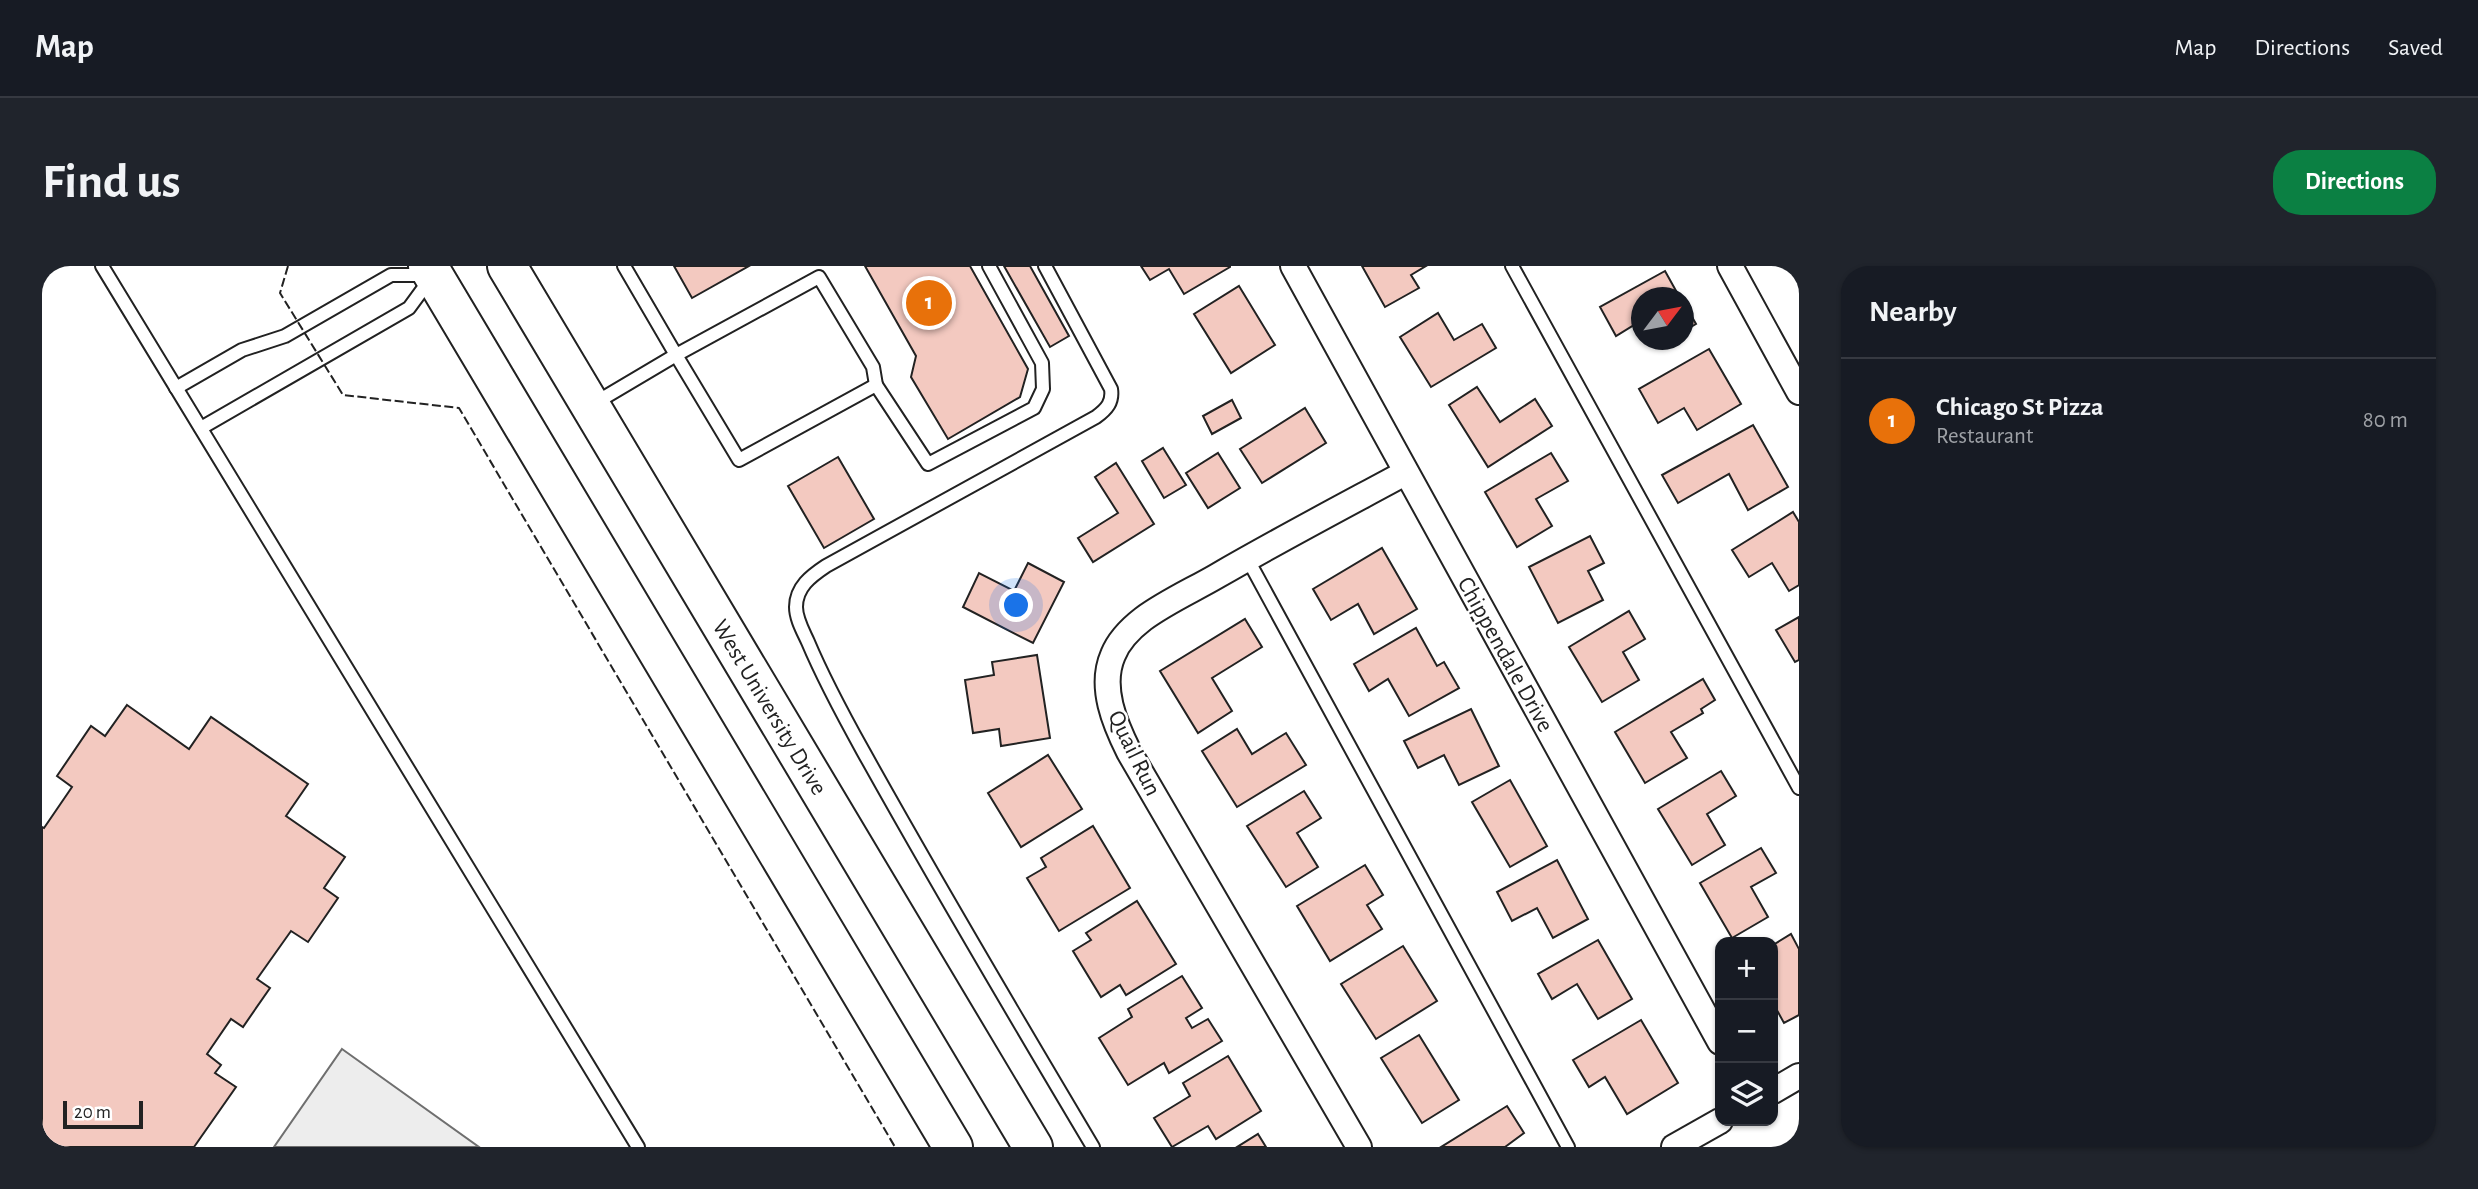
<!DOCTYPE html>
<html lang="en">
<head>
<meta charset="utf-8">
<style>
  :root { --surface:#171b24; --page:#20242c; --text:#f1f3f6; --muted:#9ea1a6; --line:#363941; --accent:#0b8043 }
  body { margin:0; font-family:"Alegreya Sans",sans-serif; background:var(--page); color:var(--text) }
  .controls { position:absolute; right:21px; bottom:21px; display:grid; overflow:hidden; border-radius:14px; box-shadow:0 2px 5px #0004 }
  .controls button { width:63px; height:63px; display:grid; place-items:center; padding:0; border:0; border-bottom:2px solid var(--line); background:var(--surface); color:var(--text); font:35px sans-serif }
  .compass { position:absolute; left:1589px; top:21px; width:63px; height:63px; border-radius:50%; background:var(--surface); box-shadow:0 2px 5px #0004; rotate:58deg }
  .scale { position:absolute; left:21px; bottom:18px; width:80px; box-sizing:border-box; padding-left:7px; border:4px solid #222; border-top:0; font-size:19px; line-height:24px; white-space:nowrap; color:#222; -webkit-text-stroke:5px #fff; paint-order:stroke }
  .you { position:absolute; left:975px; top:340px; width:24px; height:24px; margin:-18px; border:5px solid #fff; border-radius:50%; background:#1a73e8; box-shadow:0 0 0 10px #1a73e833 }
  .badge { display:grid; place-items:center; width:46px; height:46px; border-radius:50%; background:var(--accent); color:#fff; font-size:23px; font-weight:700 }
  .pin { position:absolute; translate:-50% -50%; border:4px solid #fff; box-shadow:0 2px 7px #0006 }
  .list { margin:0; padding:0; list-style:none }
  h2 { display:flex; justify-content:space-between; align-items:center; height:91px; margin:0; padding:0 28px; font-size:30px }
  h2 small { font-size:23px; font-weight:400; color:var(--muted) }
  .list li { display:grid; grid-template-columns:46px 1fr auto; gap:21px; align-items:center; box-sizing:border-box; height:126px; padding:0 28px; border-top:2px solid var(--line) }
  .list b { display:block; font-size:26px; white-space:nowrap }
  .list p { margin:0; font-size:23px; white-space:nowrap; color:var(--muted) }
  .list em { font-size:23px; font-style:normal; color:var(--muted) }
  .icon { flex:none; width:38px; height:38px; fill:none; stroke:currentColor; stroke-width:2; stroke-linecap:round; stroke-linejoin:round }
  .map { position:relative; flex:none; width:1757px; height:881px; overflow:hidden; border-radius:28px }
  header { display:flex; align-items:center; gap:42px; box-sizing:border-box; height:98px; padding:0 35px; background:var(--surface); border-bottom:2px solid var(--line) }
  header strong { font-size:33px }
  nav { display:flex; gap:38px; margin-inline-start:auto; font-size:24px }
  .intro { display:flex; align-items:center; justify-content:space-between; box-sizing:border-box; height:168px; padding:0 42px }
  h1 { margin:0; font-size:49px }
  .button { padding:18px 32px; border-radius:28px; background:var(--accent); color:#fff; font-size:24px; font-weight:700 }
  main { display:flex; gap:42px; padding:0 42px }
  aside { flex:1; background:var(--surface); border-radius:28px; box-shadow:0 2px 5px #0004 }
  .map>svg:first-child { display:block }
  .parking { fill:#ededed; stroke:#6f6f6f; stroke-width:2 }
  .building { fill:#f3c9c0; stroke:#222; stroke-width:2 }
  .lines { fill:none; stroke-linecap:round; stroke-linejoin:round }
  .lane-casing { stroke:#222; stroke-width:16 }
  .street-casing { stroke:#222; stroke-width:28 }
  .highway-casing { stroke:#222; stroke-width:42 }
  .lane { stroke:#fff; stroke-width:12 }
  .street { stroke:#fff; stroke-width:24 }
  .highway { stroke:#fff; stroke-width:38 }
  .fence { stroke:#222; stroke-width:2; stroke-dasharray:9 3.5; stroke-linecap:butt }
  .labels { text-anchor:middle; stroke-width:5; stroke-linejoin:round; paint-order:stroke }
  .street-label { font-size:24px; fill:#222; stroke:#fff }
</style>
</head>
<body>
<header>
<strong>Map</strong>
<nav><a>Map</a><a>Directions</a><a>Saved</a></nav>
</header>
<div class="intro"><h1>Find us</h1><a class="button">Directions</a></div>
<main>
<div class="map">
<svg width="1757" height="881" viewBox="0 0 1757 881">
  <rect width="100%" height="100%" fill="#fff"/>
  <path class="parking" d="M300,783l137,98h-205z"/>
  <g class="building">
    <path d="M632,0h75l-57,32z"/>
    <path d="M823,0h105l58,103 -8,28 -72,42 -37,-62 5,-21z"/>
    <path d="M962,0h26l39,70 -19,11z"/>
    <path d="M1099,0h89v1l-46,27 -15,-25 -19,11z"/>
    <path d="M1320,0h64l-15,9 8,13 -34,19z"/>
    <path d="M1623,5l15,27h-38v29l-3,-5 -23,14 -16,-29z"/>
    <path d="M1197,20l36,59 -44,28 -37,-59z"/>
    <path d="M1642,37l12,21 -12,7z"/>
    <path d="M1396,47l16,27 28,-16 14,24 -65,39 -31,-50z"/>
    <path d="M1667,83l32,55 -44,26 -13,-22 -26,15 -19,-34z"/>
    <path d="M1435,121l23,35 35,-23 17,27 -64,41 -39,-62z"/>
    <path d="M1190,134l9,18 -29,16 -9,-18z"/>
    <path d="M1263,142l21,35 -64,40 -22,-34z"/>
    <path d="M1711,159l35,62 -40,23 -19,-36 -51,29 -16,-28z"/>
    <path d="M1121,182l23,37 -22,13 -22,-37z"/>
    <path d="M1176,187l22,35 -32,20 -22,-35z"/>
    <path d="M1509,187l17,28 -32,18 16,27 -35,21 -32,-55z"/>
    <path d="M796,191l36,62 -50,29 -36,-62z"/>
    <path d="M1074,197l38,61 -61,38 -15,-24 40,-25 -23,-36z"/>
    <path d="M1751,246l6,10v63l-10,6 -17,-28 -23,14 -17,-27z"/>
    <path d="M1548,270l14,27 -16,8 15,29 -45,23 -29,-56z"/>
    <path d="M1340,282l35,61 -43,25 -16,-30 -27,16 -18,-31z"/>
    <path d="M986,297l36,19 -31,61 -70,-36 16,-34 35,18z"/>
    <path d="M1587,345l16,28 -22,13 16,28 -37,22 -33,-55z"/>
    <path d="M1757,351v43l-4,2 -19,-32z"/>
    <path d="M1203,353l17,28 -50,31 20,33 -34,22 -38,-62z"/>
    <path d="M1374,362l21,38 7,-4 15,26 -50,28 -21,-37 -19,12 -15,-27z"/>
    <path d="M995,389l13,83 -49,8 -2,-17 -26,4 -8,-53 29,-5 -2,-13z"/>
    <path d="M1661,413l12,21 -14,9 2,4 -32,19 16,26 -42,25 -30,-51z"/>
    <path d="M85,439l62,44 22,-32 97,67 -22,32 59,41 -21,31 14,10 -30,44 -17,-11 -34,48 13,9 -27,39 -12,-8 -24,35 14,11 -6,8 21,14 -42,60h-152v-320l2,1 28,-41 -15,-11 34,-50 14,10z"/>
    <path d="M1429,443l28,57 -40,19 -15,-30 -26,13 -14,-27z"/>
    <path d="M1195,463l15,25 34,-21 20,32 -69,42 -35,-56z"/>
    <path d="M1006,489l34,54 -61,38 -33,-54z"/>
    <path d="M1679,505l15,25 -29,18 18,31 -33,20 -34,-56z"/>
    <path d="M1468,514l37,66 -37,21 -38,-65z"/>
    <path d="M1262,525l17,27 -24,15 21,34 -32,20 -39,-61z"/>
    <path d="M1051,560l37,62 -71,43 -32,-53 19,-11 -5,-9z"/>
    <path d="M1719,582l15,25 -25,14 17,30 -36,21 -32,-55z"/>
    <path d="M1515,594l31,59 -35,19 -16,-30 -25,13 -15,-29z"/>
    <path d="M1323,599l18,30 -16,10 15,24 -52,32 -33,-55z"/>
    <path d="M1095,635l39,63 -50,31 -6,-10 -19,12 -28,-46 18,-11 -5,-7z"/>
    <path d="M1749,668l8,15v66l-15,8 -11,-20v-58z"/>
    <path d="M1556,674l34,59 -34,20 -21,-35 -25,15 -14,-25z"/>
    <path d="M1361,680l34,55 -61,38 -35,-55z"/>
    <path d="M1140,710l20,32 -16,10 6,10 16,-9 14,22 -53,32 -5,-10 -36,22 -29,-47 33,-21 -4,-8z"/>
    <path d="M1599,754l37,63 -51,31 -22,-37 -16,10 -16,-27z"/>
    <path d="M1377,769l40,65 -37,23 -41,-65z"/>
    <path d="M1186,790l33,55 -45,28 -8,-13 -36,21 -18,-29 36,-22 -7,-13z"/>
    <path d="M1465,840l17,27 -19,14h-64z"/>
    <path d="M1216,868l8,13h-29z"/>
  </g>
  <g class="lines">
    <defs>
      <g id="lane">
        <path d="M60,0l536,881"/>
        <path d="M582,0l52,89 143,-78 54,90 3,18"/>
        <path d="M1003,0l66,123c2,13 -4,20 -15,28l-270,149c-15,10 -30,21 -30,41 0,12 7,24 12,35 16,38 35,73 55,109 74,133 152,265 230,396"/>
        <path d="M1470,0l287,522"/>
        <path d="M134,122l66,-38 43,-14 106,-61h35"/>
        <path d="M553,137l81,-48 63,105 137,-75 52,79 106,-56 9,-19 -1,-26 -53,-97"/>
        <path d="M159,162l208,-120 22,-30"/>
        <path d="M1205,292l321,589"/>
      </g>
      <g id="street">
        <path d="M1251,0l427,776"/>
        <path d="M1688,0l69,126"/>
        <path d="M1731,825l26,-15"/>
        <path d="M1317,881l-230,-395c-14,-28 -30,-65 -16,-97 6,-15 17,-26 30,-36 23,-17 50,-29 74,-43 62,-36 125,-69 188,-103"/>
        <path d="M1632,881l46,-26"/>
      </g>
      <g id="highway">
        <path d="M386,0l525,881"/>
        <path d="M465,0l526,881"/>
      </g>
    </defs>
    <use href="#lane" class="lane-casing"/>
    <use href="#street" class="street-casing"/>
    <use href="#highway" class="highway-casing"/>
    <use href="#lane" class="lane"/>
    <use href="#street" class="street"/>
    <use href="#highway" class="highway"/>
    <path class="fence" d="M246,0l-8,27 63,102 116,13 436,739"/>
  </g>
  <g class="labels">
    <g class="street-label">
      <text transform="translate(1464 388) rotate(61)" y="8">Chippendale Drive</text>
      <text transform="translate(728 441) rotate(59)" y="8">West University Drive</text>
      <text transform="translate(1093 487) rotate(64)" y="8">Quail Run</text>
    </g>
  </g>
</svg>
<div class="controls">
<button>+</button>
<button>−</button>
<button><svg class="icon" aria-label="layers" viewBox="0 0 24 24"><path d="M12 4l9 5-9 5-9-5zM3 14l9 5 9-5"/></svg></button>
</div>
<svg class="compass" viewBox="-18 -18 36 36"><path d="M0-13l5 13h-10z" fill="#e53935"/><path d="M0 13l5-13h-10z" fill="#9ea1a6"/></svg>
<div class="scale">20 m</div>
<div class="you"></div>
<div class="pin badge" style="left:887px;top:37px;background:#e8710a">1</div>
</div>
<aside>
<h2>Nearby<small></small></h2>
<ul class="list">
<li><span class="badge" style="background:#e8710a">1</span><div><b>Chicago St Pizza</b><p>Restaurant</p></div><em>80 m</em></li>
</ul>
</aside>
</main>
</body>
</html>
